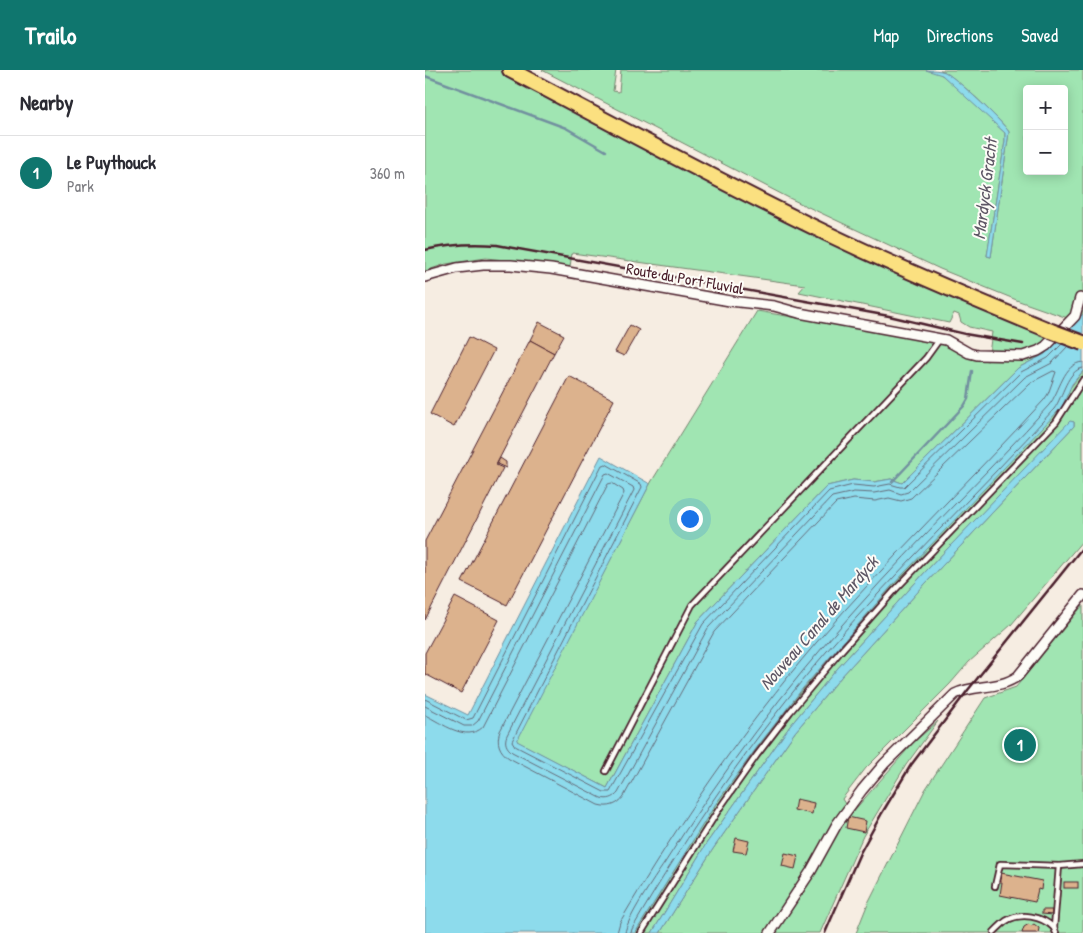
<!DOCTYPE html>
<html lang="en">
<head>
<meta charset="utf-8">
<style>
  :root { --surface:#fff; --page:#f2f2f3; --text:#2b2b33; --muted:#7c7c81; --line:#e1e1e2; --accent:#0f766e }
  body { margin:0; font-family:"Patrick Hand",sans-serif; background:var(--page); color:var(--text) }
  .controls { position:absolute; right:15px; top:15px; display:grid; overflow:hidden; border-radius:5px; box-shadow:0 2px 12px #0003 }
  .controls button { width:45px; height:45px; display:grid; place-items:center; padding:0; border:0; border-bottom:1px solid var(--line); background:var(--surface); color:var(--text); font:25px sans-serif }
  .you { position:absolute; left:264px; top:448px; width:18px; height:18px; margin:-12px; border:4px solid #fff; border-radius:50%; background:#1a73e8; box-shadow:0 0 0 8px #1a73e833 }
  .badge { display:grid; place-items:center; width:32px; height:32px; border-radius:50%; background:var(--accent); color:#fff; font-size:16px; font-weight:700 }
  .pin { position:absolute; translate:-50% -50%; border:2px solid #fff; box-shadow:0 1px 5px #0006 }
  .list { margin:0; padding:0; list-style:none }
  h2 { display:flex; justify-content:space-between; align-items:center; height:65px; margin:0; padding:0 20px; font-size:21px }
  h2 small { font-size:16px; font-weight:400; color:var(--muted) }
  .list li { display:grid; grid-template-columns:32px 1fr auto; gap:15px; align-items:center; box-sizing:border-box; height:75px; padding:0 20px; border-top:1px solid var(--line) }
  .list b { display:block; font-size:19px; white-space:nowrap }
  .list p { margin:0; font-size:16px; white-space:nowrap; color:var(--muted) }
  .list em { font-size:16px; font-style:normal; color:var(--muted) }
  .map { position:relative; flex:none; width:658px; height:863px; overflow:hidden }
  header { display:flex; align-items:center; gap:30px; box-sizing:border-box; height:70px; padding:0 25px; background:var(--accent); color:#fff }
  header strong { font-size:24px }
  nav { display:flex; gap:28px; margin-inline-start:auto; font-size:18px }
  main { display:flex }
  aside { flex:1; background:var(--surface) }
  .map>svg:first-child { display:block }
  .green { fill:#a0e5b2; stroke:#75826e; fill-rule:evenodd }
  .water { fill:#8ddbec; stroke:#72909f }
  .lines { fill:none; stroke-linecap:round; stroke-linejoin:round }
  .shore { stroke:#656a78; stroke-width:1 }
  .stream { stroke:#72909f; stroke-width:2.5 }
  .building { fill:#dcb28d; stroke:#4a1f2b }
  .lane-casing { stroke:#4a1f2b; stroke-width:8 }
  .street-casing { stroke:#4a1f2b; stroke-width:12 }
  .primary-casing { stroke:#4a1f2b; stroke-width:18 }
  .lane { stroke:#fdfcf7; stroke-width:4.5 }
  .street { stroke:#fdfcf7; stroke-width:9 }
  .primary { stroke:#fbe080; stroke-width:14 }
  .rail { stroke:#4a1f2b; stroke-width:2.5 }
  .primary-bridge-casing { stroke:#4a1f2b; stroke-width:18; stroke-linecap:butt }
  .primary-bridge { stroke:#fbe080; stroke-width:14 }
  .labels { text-anchor:middle; stroke-width:4; stroke-linejoin:round; paint-order:stroke }
  .street-label { font-size:16px; fill:#4a1f2b; stroke:#fdfcf7 }
  .water-label { font-size:18px; font-style:italic; fill:#5e5765; stroke:#fdfcf7 }
</style>
</head>
<body>
<header>
<strong>Trailo</strong>
<nav><a>Map</a><a>Directions</a><a>Saved</a></nav>
</header>
<main>
<aside>
<h2>Nearby<small></small></h2>
<ul class="list">
<li><span class="badge">1</span><div><b>Le Puythouck</b><p>Park</p></div><em>360 m</em></li>
</ul>
</aside>
<div class="map">
<svg width="658" height="863" viewBox="0 0 658 863">
  <rect width="100%" height="100%" fill="#f6ede2"/>
  <filter id="ink" filterUnits="userSpaceOnUse"><feTurbulence type="fractalNoise" baseFrequency=".02" numOctaves="2"/><feDisplacementMap in="SourceGraphic" scale="10" xChannelSelector="R" yChannelSelector="G"/><feConvolveMatrix kernelMatrix="1 2 1 2 8 2 1 2 1" color-interpolation-filters="sRGB"/></filter>
  <g filter="url(#ink)">
    <g class="green">
      <path d="M0,0h75l558,271 -13,13 -27,14 -116,115 -11,-4 -17,3 -21,-2 -26,6 -129,135 -91,167 -91,-47 134,-257 107,-173 188,32 24,15 19,3 4,-29 -23,-5 -8,-5 -2,-7 -5,-2 -5,10 -150,-31 6,-7 -233,-32 -2,14 -84,-9 -40,6 -21,7z"/>
      <path d="M117,0h74l-3,21 6,1 2,-22h305l13,3 17,13 49,47v8l-18,115 4,1 18,-125c-7,-11 -58,-60 -69,-62h143v244l-7,7 -57,-20 -79,-32 -151,-71zM602,19h37v82h-37z"/>
      <path d="M658,301v169l-72,85 -42,37 -19,22 -84,84 -24,31 9,15 62,-71 25,-22 -32,44 -43,71 -43,97h-160l53,-84 82,-117 46,-55 84,-93 149,-158v-4h-4l-143,148 -90,99 -47,57 -84,118 -54,89h-17l80,-128 66,-90 85,-100 204,-227z"/>
      <path d="M658,535v328h-227l12,-30 57,-113 60,-92 31,-11z"/>
    </g>
    <g class="water">
      <path d="M501,0c6,0 14,0 19,2 12,7 57,49 64,60l-18,125 -4,-1 18,-115v-8l-63,-58z"/>
      <path d="M658,244v57l-11,13 -10,23 -171,180 -88,101 -45,58 -43,59 -80,128h-210v-239l43,21 133,-259 49,28 -133,257 90,47 91,-167 129,-135 26,-6 21,2 17,-3 11,4 116,-115 27,-14z"/>
      <path d="M645,351l4,1v4l-149,158 -84,93 -46,55 -82,117 -53,84h-8l54,-89 84,-118 47,-57 90,-99z"/>
    </g>
    <g class="lines">
      <g class="shore">
        <path d="M0,629l41,21 7,-2 129,-253 4,-1 35,20 1,3 -130,254 3,5 89,46h6l93,-168 126,-133 24,-6 21,2 16,-3 10,3h4l117,-115 27,-14 14,-14"/>
        <path d="M0,636l39,20h8l6,-5 127,-247 3,-1 25,14 1,3 -127,245c-3,7 -1,12 5,17l89,46c7,2 13,0 17,-5l90,-165 124,-131 22,-5 20,1 16,-3 11,4 7,-2 117,-115 27,-14 16,-17"/>
        <path d="M0,645c17,8 41,28 58,12l125,-243 4,-1 11,7 1,3 -124,238c-4,11 -1,20 9,27l89,47c11,3 20,0 26,-9l90,-164 122,-129 18,-4 21,2 14,-3 12,3 10,-3 119,-115 23,-12 3,1 -8,22 -4,6c-75,82 -156,159 -228,243 -74,87 -138,180 -196,279l-3,11"/>
        <path d="M200,863c1,-13 30,-56 39,-69 57,-91 121,-176 193,-256 62,-70 130,-134 192,-203 11,-13 14,-42 34,-43"/>
        <path d="M206,863l1,-4c57,-98 121,-192 195,-278 72,-84 153,-160 227,-242 9,-12 13,-39 29,-41"/>
      </g>
      <g class="stream">
        <path d="M0,6l141,52 40,23"/>
        <path d="M467,412l72,-76 4,-7 4,-28"/>
      </g>
    </g>
    <g class="building">
      <path d="M114,252l25,13 -10,18 -24,-13z"/>
      <path d="M205,255l9,5 -15,26 -9,-4z"/>
      <path d="M44,267l25,13 -40,77 -24,-13z"/>
      <path d="M105,270l24,13 -58,112 7,3 -78,152v-79z"/>
      <path d="M144,306l45,24 -107,205 -45,-23z"/>
      <path d="M75,388l6,4v6l-9,-4z"/>
      <path d="M30,527l44,23 -38,73 -36,-19v-21z"/>
      <path d="M371,729l18,4 -2,11 -18,-4z"/>
      <path d="M423,747l18,4 -2,11 -18,-4z"/>
      <path d="M311,768l13,3 -3,12 -13,-2z"/>
      <path d="M360,783l13,3 -3,13 -13,-3z"/>
      <path d="M576,803l41,8 -1,9 -3,-1 -3,13 -35,-7 2,-13h-3z"/>
      <rect x="639" y="812" width="14" height="6"/>
      <path d="M617,840h10v5l-10,-1z"/>
      <path d="M604,854l2,2 3,-2 5,4 -1,5h-16l2,-6z"/>
    </g>
    <g class="lines">
      <defs>
        <g id="lane">
          <path d="M181,701l86,-166 234,-247 13,-18"/>
          <path d="M570,816l5,-22 59,2 24,-2"/>
          <path d="M569,862c4,-4 8,-8 12,-11 15,-9 36,-5 48,7"/>
          <path d="M216,863l78,-124 38,-54 33,-43 50,-60 55,-62 161,-168 27,-42"/>
          <path d="M631,863l-2,-5 5,-62"/>
        </g>
        <g id="street">
          <path d="M0,207l32,-9 26,-3h28l40,4 179,32 44,5 25,7 147,27 23,13 8,2 46,1 15,-5 8,-5 29,-30 5,-18"/>
          <path d="M345,863l41,-62 26,-47 25,-34 22,-26 71,-70c19,-10 44,-4 63,-18l65,-81"/>
        </g>
        <path id="primary" d="M85,0c105,55 209,112 316,163 73,35 149,67 225,98"/>
      </defs>
      <use href="#lane" class="lane-casing"/>
      <use href="#street" class="street-casing"/>
      <use href="#primary" class="primary-casing"/>
      <use href="#lane" class="lane"/>
      <use href="#street" class="street"/>
      <use href="#primary" class="primary"/>
      <g class="rail">
        <path d="M0,180c25,-6 47,-7 72,-5l392,71 76,18 58,10"/>
        <path d="M400,863l35,-80 22,-40 29,-48 57,-75 115,-143"/>
      </g>
      <defs>
        <path id="primary-bridge" d="M626,261l32,12"/>
      </defs>
      <use href="#primary-bridge" class="primary-bridge-casing"/>
      <use href="#primary-bridge" class="primary-bridge"/>
    </g>
  </g>
  <g class="labels">
    <g class="street-label">
      <text transform="translate(260 208) rotate(10)" y="6">Route du Port Fluvial</text>
    </g>
    <g class="water-label">
      <text transform="translate(560 119) rotate(-83)" y="6">Mardyck Gracht</text>
      <text transform="translate(394 553) rotate(-49)" y="6">Nouveau Canal de Mardyck</text>
    </g>
  </g>
</svg>
<div class="controls">
<button>+</button>
<button>−</button>
</div>
<div class="you"></div>
<div class="pin badge" style="left:595px;top:675px">1</div>
</div>
</main>
</body>
</html>
